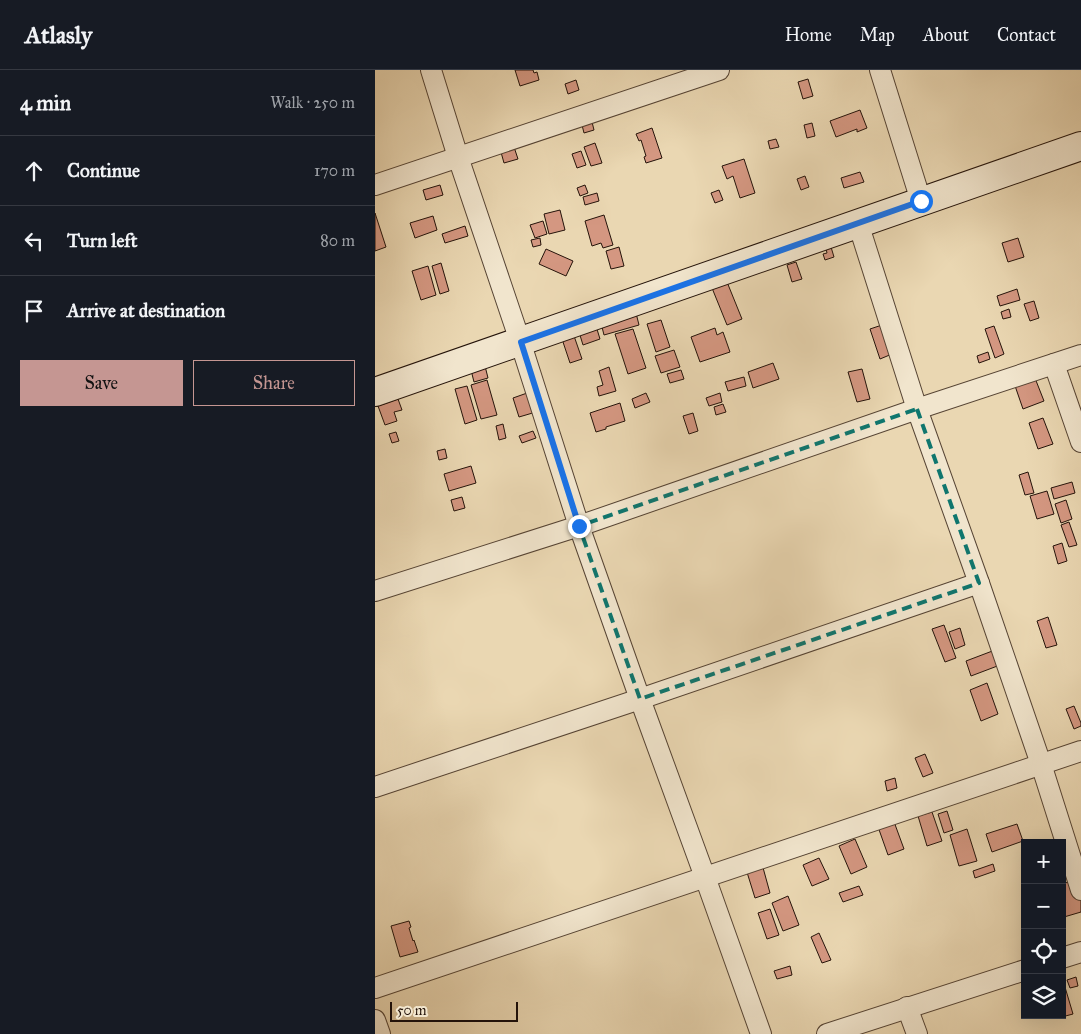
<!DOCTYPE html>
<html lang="en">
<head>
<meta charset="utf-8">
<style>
  :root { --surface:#171b24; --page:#20242c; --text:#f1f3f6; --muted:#9ea1a6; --line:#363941; --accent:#c59692 }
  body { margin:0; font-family:"IM FELL Great Primer",serif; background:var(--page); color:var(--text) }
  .controls { position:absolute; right:15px; bottom:15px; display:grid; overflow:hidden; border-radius:0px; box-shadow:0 5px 20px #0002 }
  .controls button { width:45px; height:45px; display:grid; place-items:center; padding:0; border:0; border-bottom:1px solid var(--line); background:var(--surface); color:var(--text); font:25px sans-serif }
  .scale { position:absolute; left:15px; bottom:12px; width:128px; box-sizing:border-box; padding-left:5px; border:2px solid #24130a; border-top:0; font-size:14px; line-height:18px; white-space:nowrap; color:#24130a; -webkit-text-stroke:4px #f1e5cd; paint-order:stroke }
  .stop { position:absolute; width:15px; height:15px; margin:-11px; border:4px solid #1a73e8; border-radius:50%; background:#fff }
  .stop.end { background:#1a73e8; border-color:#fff; box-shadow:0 1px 5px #0008 }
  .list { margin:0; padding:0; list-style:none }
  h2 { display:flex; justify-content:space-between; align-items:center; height:65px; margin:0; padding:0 20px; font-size:21px }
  h2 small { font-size:16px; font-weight:400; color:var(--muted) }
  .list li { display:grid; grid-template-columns:32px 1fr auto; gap:15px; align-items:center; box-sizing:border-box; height:70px; padding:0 20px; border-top:1px solid var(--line) }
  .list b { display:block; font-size:19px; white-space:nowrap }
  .list em { font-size:16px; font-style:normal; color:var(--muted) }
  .actions { display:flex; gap:10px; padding:15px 20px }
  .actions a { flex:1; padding:11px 0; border:1px solid var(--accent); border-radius:0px; text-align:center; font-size:18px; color:var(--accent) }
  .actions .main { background:var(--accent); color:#111 }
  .icon { flex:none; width:28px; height:28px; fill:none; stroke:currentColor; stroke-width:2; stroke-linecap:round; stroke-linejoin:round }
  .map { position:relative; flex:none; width:706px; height:964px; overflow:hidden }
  header { display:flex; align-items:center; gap:30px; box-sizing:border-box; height:70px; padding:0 25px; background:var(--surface); border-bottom:1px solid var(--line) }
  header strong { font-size:24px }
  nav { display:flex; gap:28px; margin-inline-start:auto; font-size:18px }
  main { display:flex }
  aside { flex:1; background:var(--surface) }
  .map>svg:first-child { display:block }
  .building { fill:#d49781; stroke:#24130a }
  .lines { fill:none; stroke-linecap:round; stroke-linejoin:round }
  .street-casing { stroke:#564434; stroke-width:22 }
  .secondary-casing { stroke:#24130a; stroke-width:30 }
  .street { stroke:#f1e5cd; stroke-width:20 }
  .secondary { stroke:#f1e5cd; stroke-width:28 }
  .route { stroke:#1a73e8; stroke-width:6 }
  .marked { fill:none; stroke:#0f766e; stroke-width:4; stroke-dasharray:10 6; stroke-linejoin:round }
</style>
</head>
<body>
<header>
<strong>Atlasly</strong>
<nav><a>Home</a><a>Map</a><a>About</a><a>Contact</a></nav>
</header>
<main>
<aside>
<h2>4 min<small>Walk · 250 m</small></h2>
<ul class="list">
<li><svg class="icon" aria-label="ahead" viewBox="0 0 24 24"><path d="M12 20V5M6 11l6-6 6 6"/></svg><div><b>Continue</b></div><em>170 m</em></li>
<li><svg class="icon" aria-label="left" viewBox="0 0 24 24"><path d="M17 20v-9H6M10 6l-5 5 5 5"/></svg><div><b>Turn left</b></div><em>80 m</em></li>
<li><svg class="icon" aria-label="arrive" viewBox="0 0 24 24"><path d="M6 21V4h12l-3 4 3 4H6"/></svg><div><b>Arrive at destination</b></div></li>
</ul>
<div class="actions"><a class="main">Save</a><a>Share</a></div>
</aside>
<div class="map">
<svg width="706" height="964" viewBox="0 0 706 964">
  <rect width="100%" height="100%" fill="#ead7b2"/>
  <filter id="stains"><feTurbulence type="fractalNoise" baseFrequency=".004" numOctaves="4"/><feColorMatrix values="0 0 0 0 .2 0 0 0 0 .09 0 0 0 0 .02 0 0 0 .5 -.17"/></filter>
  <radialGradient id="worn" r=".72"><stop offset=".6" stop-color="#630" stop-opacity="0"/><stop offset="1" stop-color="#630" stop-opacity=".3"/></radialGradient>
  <g class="building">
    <path d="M140,0h18l1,3 3,-1 2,8 -19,6z"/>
    <path d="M433,9l5,17 -10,3 -5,-17z"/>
    <path d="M201,10l3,10 -11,4 -3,-10z"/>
    <path d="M485,40l7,18 -10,4v-3l-21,8 -6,-16z"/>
    <path d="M216,48l3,12 -10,3 -3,-12z"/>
    <path d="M437,53l3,13 -8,2 -3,-13z"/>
    <path d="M277,58l10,30 -16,5 -2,-6 2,-1 -5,-16 -2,1 -3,-7z"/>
    <path d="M401,69l3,8 -9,2 -2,-8z"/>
    <path d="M137,71l6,18 -14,4 -5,-18z"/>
    <path d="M220,73l7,20 -11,3 -7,-19z"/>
    <path d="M206,81l5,14 -9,3 -5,-14z"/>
    <path d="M369,89l11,34 -15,5 -7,-22 -6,3 -5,-13z"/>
    <path d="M485,102l4,10 -20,6 -3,-10z"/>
    <path d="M430,106l4,11 -8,3 -4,-11z"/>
    <path d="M65,115l3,10 -17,5 -3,-10z"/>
    <path d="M210,115l3,8 -8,3 -3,-8z"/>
    <path d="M344,120l4,10 -8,3 -4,-10z"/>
    <path d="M222,123l2,8 -14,4 -2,-8z"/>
    <path d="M185,140l5,20 -16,4 -5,-20z"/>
    <path d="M0,143l11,34 -11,4z"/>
    <path d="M229,145l9,30 -10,3 -2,-5 -9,3 -7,-25z"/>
    <path d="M58,146l4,14 -22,8 -5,-15z"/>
    <path d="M168,151l4,13 -12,4 -5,-13z"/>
    <path d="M90,156l3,10 -23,7 -3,-9z"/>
    <path d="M165,168l1,7 -8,2 -2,-7z"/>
    <path d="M643,168l6,19 -16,5 -6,-19z"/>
    <path d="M244,177l5,19 -13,3 -5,-18z"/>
    <path d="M456,177l3,10 -9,3 -2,-6 4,-1 -1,-4z"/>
    <path d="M171,179l27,12 -7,15 -27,-12z"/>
    <path d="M421,192l6,17 -10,3 -5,-17z"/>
    <path d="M66,193l8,28 -9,3 -8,-28z"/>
    <path d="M53,196l8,29 -15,5 -9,-29z"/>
    <path d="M352,212l15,37 -15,6 -15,-37z"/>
    <path d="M642,219l3,11 -20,6 -3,-10z"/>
    <path d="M659,231l5,17 -9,3 -6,-17z"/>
    <path d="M634,239l2,8 -8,2 -2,-7z"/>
    <path d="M261,243l3,12 -35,10 -3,-12z"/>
    <path d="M286,250l9,27 -14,5 -9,-28z"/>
    <path d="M507,255l10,29 -12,5 -10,-30z"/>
    <path d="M221,256l4,13 -17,6 -4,-13z"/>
    <path d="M619,256l10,28 -9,4 -10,-29z"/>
    <path d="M340,258l2,7 6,-3 7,20 -30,10 -9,-25z"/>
    <path d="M258,259l13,39 -18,6 -13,-40z"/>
    <path d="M198,263l9,26 -12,4 -9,-27z"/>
    <path d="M299,280l6,17 -19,6 -6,-17z"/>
    <path d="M613,282l2,7 -11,4 -2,-7z"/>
    <path d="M398,293l6,16 -26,9 -5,-16z"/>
    <path d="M110,296l3,12 -14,4 -3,-12z"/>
    <path d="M234,297l7,24 -17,5 -2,-9 6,-2 -4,-14z"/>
    <path d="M487,299l8,30 -13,3 -9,-30z"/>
    <path d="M306,300l3,9 -14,4 -3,-9z"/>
    <path d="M658,303l11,28 -21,8 -10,-29z"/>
    <path d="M369,307l2,9 -18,5 -3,-9z"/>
    <path d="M112,310l10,35 -16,4 -10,-34z"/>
    <path d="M92,316l10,34 -12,4 -10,-35z"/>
    <path d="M155,322l6,20 -17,5 -6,-19z"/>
    <path d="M271,323l4,9 -15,6 -3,-9z"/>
    <path d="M345,323l2,9 -13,4 -3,-8z"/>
    <path d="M23,329l4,11 -8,2 3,9 -12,4 -7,-19z"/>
    <path d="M245,333l5,18 -19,6v2l-10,3 -6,-19z"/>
    <path d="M348,334l3,8 -10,3 -2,-8z"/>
    <path d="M318,343l5,18 -9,3 -6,-18z"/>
    <path d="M668,348l10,26 -15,5 -9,-26z"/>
    <path d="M128,354l3,14 -7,2 -3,-14z"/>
    <path d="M158,361l3,7 -14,5 -3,-7z"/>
    <path d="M21,362l3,9 -7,2 -3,-9z"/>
    <path d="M70,379l2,9 -8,2 -2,-9z"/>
    <path d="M96,396l5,17 -27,8 -5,-17z"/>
    <path d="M653,402l6,21 -9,2 -6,-20z"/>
    <path d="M697,412l3,11 -21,6 -3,-11z"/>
    <path d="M672,421l7,23 -17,5 -7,-23z"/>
    <path d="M87,427l3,11 -11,3 -3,-11z"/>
    <path d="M691,430l6,19 -11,4 -6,-19z"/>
    <path d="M694,452l8,23 -8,2 -8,-22z"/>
    <path d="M687,473l5,18 -9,3 -5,-18z"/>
    <path d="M673,547l9,28 -11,3 -9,-27z"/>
    <path d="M569,555l12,33 -11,4 -13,-33z"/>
    <path d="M585,558l5,17 -10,4 -6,-17z"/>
    <path d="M620,580l5,15 -29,11 -5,-15z"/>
    <path d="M612,613l11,31 -17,7 -11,-31z"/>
    <path d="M699,636l7,17v3l-7,3 -8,-20z"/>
    <path d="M550,684l8,19 -10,4 -8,-19z"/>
    <path d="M520,708l2,10 -10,3 -2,-10z"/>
    <path d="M572,741l6,19 -9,3 -6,-19z"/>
    <path d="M557,742l10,29 -15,5 -9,-30z"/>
    <path d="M518,749l11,30 -16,6 -11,-31z"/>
    <path d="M642,754l6,17 -31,11 -6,-18z"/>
    <path d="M592,759l10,32 -18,5 -9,-31z"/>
    <path d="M480,769l12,28 -16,7 -12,-28z"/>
    <path d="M444,788l10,21 -17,7 -9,-21z"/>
    <path d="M387,794l8,29 -15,5 -9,-29z"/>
    <path d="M618,794l2,7 -20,7 -2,-7z"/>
    <path d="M700,810l6,18v14l-17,5 -2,-6v-27z"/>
    <path d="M484,816l4,9 -20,7 -4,-9z"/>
    <path d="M413,826l11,29 -16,6 -11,-28z"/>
    <path d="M395,839l9,26 -12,4 -9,-26z"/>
    <path d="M34,851l2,6 -2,1 4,13 1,-1 4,12 -18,5 -9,-31z"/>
    <path d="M444,863l12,27 -9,3 -11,-26z"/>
    <path d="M415,896l2,9 -15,4 -3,-8z"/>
    <path d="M687,907l11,37 -15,4 -1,-3h5z"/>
    <path d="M701,907l2,9 -8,2 -3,-8z"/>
  </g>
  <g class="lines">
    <defs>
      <g id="street">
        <path d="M56,0l27,87 62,184 59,185 61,173 65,178 56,157"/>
        <path d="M505,0l41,131"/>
        <path d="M0,115l344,-115"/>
        <path d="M483,153l59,186 62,174 62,181 40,126"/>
        <path d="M679,294l27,78"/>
        <path d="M0,521l204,-65 338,-117 164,-54"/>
        <path d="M0,717l265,-88 339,-116"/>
        <path d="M687,888l19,-6"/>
        <path d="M0,918l706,-237"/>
        <path d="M532,937l10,27"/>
        <path d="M0,950l5,14"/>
        <path d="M452,964l198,-64"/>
      </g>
      <path id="secondary" d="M0,322l706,-246"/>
    </defs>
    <use href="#street" class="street-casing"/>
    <use href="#secondary" class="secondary-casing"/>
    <use href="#street" class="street"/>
    <use href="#secondary" class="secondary"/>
  </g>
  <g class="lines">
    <path class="route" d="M204,456l-58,-184 400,-141"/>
  </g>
  <path class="marked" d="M542,339l62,174 -339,116 -61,-173z"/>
  <rect width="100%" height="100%" filter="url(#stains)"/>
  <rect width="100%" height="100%" fill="url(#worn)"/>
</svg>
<div class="controls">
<button>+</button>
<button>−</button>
<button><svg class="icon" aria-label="locate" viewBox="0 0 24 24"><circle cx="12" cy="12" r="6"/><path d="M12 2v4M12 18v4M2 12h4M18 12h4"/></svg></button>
<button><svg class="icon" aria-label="layers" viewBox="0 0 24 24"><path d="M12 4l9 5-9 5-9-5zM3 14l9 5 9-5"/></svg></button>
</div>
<div class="scale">50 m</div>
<div class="stop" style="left:546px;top:131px"></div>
<div class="stop end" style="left:204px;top:456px"></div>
</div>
</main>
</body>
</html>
